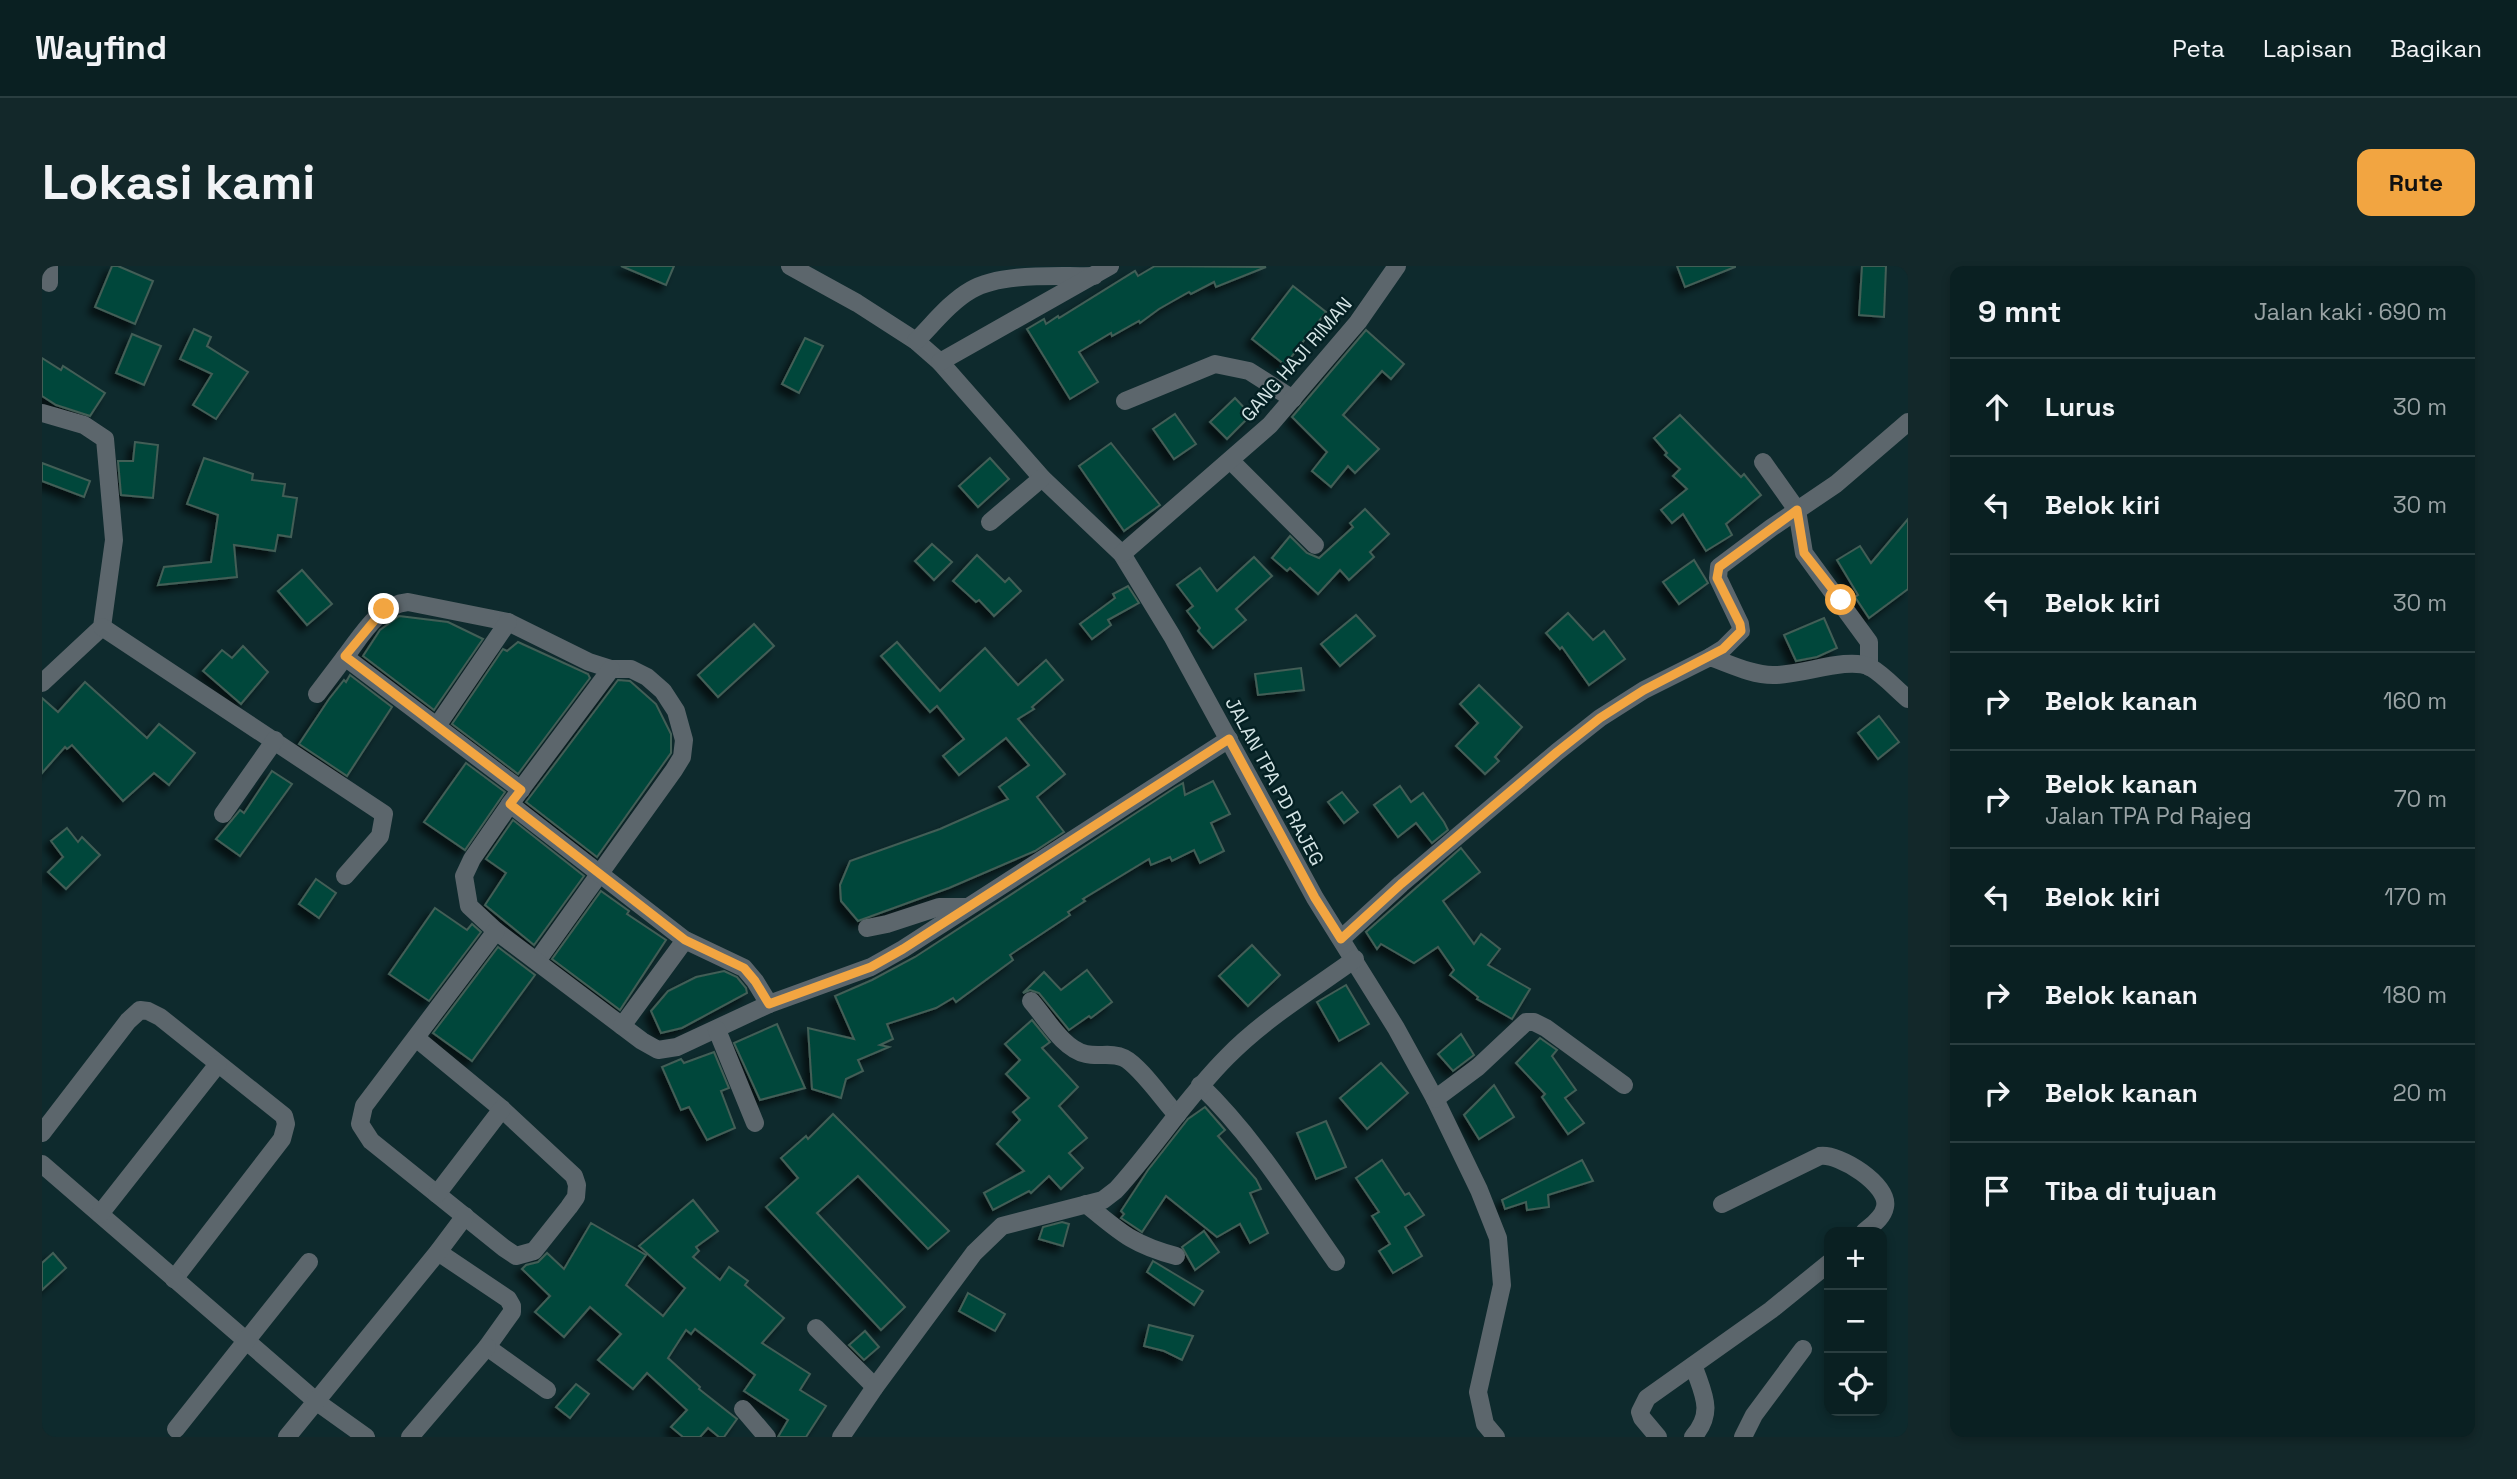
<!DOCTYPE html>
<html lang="id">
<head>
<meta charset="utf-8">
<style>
  :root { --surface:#0a2022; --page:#13282a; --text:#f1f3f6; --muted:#99a3a5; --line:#2a3e40; --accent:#f2a541 }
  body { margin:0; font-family:"Space Grotesk",sans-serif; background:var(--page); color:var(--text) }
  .controls { position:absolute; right:21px; bottom:21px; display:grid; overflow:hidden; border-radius:14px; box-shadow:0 4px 10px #0003 }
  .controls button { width:63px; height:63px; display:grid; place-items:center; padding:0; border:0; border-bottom:2px solid var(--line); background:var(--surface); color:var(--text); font:35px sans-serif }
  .stop { position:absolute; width:21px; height:21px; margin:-16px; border:5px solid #f2a541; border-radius:50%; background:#fff }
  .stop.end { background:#f2a541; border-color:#fff; box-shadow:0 2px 7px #0008 }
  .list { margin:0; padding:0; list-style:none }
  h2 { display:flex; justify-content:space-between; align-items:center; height:91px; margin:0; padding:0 28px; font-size:30px }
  h2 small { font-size:23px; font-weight:400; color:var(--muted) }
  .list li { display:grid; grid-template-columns:46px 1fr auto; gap:21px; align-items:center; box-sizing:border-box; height:98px; padding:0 28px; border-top:2px solid var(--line) }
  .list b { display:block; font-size:26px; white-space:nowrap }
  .list p { margin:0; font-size:23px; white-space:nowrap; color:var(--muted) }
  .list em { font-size:23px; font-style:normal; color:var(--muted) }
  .icon { flex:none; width:38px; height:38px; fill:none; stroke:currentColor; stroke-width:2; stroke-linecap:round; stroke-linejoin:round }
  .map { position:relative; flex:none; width:1866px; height:1171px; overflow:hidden; border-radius:14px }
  header { display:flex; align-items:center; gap:42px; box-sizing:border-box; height:98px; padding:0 35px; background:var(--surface); border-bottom:2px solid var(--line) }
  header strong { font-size:33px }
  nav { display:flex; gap:38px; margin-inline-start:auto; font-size:24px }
  .intro { display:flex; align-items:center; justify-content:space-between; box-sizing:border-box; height:168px; padding:0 42px }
  h1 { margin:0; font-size:49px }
  .button { padding:18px 32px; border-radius:14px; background:var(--accent); color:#111; font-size:24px; font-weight:700 }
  main { display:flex; gap:42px; padding:0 42px }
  aside { flex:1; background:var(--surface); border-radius:14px; box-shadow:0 4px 10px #0003 }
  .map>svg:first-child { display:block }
  .building { fill:#05463b; stroke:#435e57; stroke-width:2; filter:url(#shadow) }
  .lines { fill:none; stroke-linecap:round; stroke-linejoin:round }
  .minor { stroke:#5c666c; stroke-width:18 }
  .route { stroke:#f2a541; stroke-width:9 }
  .labels { text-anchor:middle; stroke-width:5; stroke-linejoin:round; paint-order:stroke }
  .street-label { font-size:19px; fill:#d4e4e5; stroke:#042023 }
</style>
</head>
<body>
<header>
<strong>Wayfind</strong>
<nav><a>Peta</a><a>Lapisan</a><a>Bagikan</a></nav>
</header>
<div class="intro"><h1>Lokasi kami</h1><a class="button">Rute</a></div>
<main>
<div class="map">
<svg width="1866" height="1171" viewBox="0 0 1866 1171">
  <defs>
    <filter id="shadow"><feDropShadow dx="-6" dy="6" stdDeviation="3.5" flood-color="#0009"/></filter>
  </defs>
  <rect width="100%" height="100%" fill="#0e2a2d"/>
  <g class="building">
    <path d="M70,0h6l35,15 -18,43 -40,-17z"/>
    <path d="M579,0h53l-8,19z"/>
    <path d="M1113,0l111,1 -50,20 -2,-5 -23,12 -2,-2 -30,17 -19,14 -1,-2 -27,15 -1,-3 -32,19 19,30 -28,17 -43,-70 17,-10 2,5 12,-8 1,2 76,-47 3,5z"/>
    <path d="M1635,0h58v1l-50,20z"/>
    <path d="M1820,0h24l-2,51 -25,-2z"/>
    <path d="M1251,20l33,26 -41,53 -33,-26z"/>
    <path d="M152,63l17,8 -4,9 41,26 -32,47 -23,-14 19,-31 -32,-15z"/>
    <path d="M1324,64l38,34 -13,15 -9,-8 -39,44 36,34 -24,24 -7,-7 -17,21 -19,-16 15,-19 -35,-35z"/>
    <path d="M90,68l29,12 -17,39 -28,-12z"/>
    <path d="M763,72l18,8 -24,47 -17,-9z"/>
    <path d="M0,92l19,12 2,-4 42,27 -15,23 -34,-11 -14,-9z"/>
    <path d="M1193,132l16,17 -24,24 -17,-17z"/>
    <path d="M1133,148l21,30 -22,15 -21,-30z"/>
    <path d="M1638,149l61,62 3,-3 17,21 -35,29 6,11 -26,16 -23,-37 -11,9 -11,-13 26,-21 -14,-13 7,-7 -15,-14 2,-2 -13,-15z"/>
    <path d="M93,176l23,3 -5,53 -32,-3 -3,-34h15z"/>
    <path d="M1069,177l49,62 -36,26 -45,-65z"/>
    <path d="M162,192l49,16 -1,6 33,4 -2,12 14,2 -6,39 -13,-2 -3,16 -41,-6 3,32 -79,8 6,-18 47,-5 7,-47 -31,-11z"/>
    <path d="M948,192l19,21 -31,28 -19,-21z"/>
    <path d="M0,197l48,18 -6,16 -42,-16z"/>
    <path d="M1323,243l24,25 -19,18 4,5 -25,23 -9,-10 -22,24 -28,-26 -3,3 -15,-13 18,-22 17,17 12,5 34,-31 -3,-4z"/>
    <path d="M1866,253v70l-39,29 -14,-21 3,-2 -21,-35 23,-14 11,17z"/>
    <path d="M890,278l20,18 -18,18 -19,-19z"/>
    <path d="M935,289l28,27 4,-4 12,13 -27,25 -15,-16 -3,2 -23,-21z"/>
    <path d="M1212,291l18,19 -36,33 10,11 -33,28 -15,-17 2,-3 -13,-17 6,-5 -16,-21 23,-17 17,23z"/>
    <path d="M1652,294l14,23 -29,21 -16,-22z"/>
    <path d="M260,304l30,34 -25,21 -29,-34z"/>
    <path d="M1086,320l11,17 -31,17 3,5 -19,14 -12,-15 35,-26 -2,-4z"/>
    <path d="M1526,347l25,27 11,-9 21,28 -36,26 -27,-38 -2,2 -14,-16z"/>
    <path d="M1314,349l19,21 -35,30 -19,-22z"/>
    <path d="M357,350l49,6 35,17 -49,71 -71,-54 17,-26z"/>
    <path d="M1782,352l13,30 -20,9 -21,4 -12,-26z"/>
    <path d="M712,358l20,22 -56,51 -20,-22z"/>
    <path d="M476,376l70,32 2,4 -72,96 -66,-50 51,-75 4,2z"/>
    <path d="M855,376l43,49 45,-43 33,37 28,-25 17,20 -31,27 2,2 -16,10 47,55 -28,23 27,35 -29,19 -86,37 -91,33 -17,-20 -1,-16 10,-24 90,-32 68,-30 -9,-12 30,-22 -23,-27 -47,37 -16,-19 21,-17 -27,-33 -7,6 -49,-56z"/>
    <path d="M201,380l25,26 -27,32 -38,-33 19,-21 10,8z"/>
    <path d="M1259,402l3,22 -46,5 -3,-21z"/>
    <path d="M308,409l42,32 -45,69 -48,-32 30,-45 15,-19 2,2z"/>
    <path d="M576,414l12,1 26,23 15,30v19l-74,104 -71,-55z"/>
    <path d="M43,416l62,56 12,-14 36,29 -26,32 -15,-12 -31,28 -51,-56 -5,4 -2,-2 -23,26v-75l16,14z"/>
    <path d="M1437,419l43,42 -27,30 4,4 -14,13 -29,-28 22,-23 -18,-19z"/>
    <path d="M1837,450l20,26 -21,17 -20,-26z"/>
    <path d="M424,497l39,29 -40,58 -41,-28z"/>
    <path d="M230,505l20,13 -52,72 -24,-17 24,-29 4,3z"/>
    <path d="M1171,515l17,33 -19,9 13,28 -24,12 -6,-13 -22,11 -2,-4 -19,8 -2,-6 -66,40 2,2 -17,11 2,3 -60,40 3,5 -57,42 -3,-4 -17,10 -49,16 6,15 -13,6 9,2 -31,13 5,11 -17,8 -5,19 -29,-9 -4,-61 46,11 -19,-43 37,-16 43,-23 261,-170 7,-4 2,12z"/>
    <path d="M1358,520l11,16 12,-9 21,29 4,8 -16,13 -16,-20 -18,14 -24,-32z"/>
    <path d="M1300,526l16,20 -14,11 -16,-21z"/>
    <path d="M471,554l71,56 -50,69 -49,-40 21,-32 -20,-14z"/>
    <path d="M25,562l11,14 4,-5 18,18 -34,34 -18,-17 15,-15 -12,-16z"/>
    <path d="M1419,582l19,24 -37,29 31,43 7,-10 19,15 -12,16 42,24 -18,30 -35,-20 1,-2 -28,-22 4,-5 -16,-23 -24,16 -33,-19 -4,5 -11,-17z"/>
    <path d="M274,613l20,14 -17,25 -20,-14z"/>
    <path d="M559,625l28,20 -2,3 39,26 -46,70 -68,-51z"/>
    <path d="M393,642l32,22 5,-6 9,8 -52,69 -40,-27z"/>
    <path d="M1210,679l28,30 -32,31 -29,-30z"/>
    <path d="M456,681l37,28 -63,86 -39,-28z"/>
    <path d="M1045,704l25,32 -21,16 -2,-2 -20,14 -30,-37 -9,-3 -7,3 21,-21 17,18z"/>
    <path d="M682,705l13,6 9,11 1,5 -65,35 -21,5 -10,-22 17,-20 28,-14z"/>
    <path d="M1304,719l23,39 -30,17 -22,-39z"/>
    <path d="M990,754l18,22 -8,6 36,39 -19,19 28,32 -18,15 14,15 -22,21 -12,-13 -18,17 -2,-2 -36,19 -9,-17 40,-22 -27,-27 23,-24 -7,-8 16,-14 -23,-24 14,-14 -15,-16z"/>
    <path d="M735,758l28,64 -45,12 -26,-57z"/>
    <path d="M1419,768l13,21 -21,16 -15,-17z"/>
    <path d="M1498,772l17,12 -5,6 24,34 -11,8 19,25 -16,11 -26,-37 3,-3 -29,-31z"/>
    <path d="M672,786l15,36 -8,3 14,37 -28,12 -18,-33 -8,3 -19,-43 19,-8 3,4z"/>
    <path d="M1339,797l27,30 -41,36 -27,-31z"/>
    <path d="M1452,819l20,32 -35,22 -15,-24z"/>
    <path d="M1163,841l20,23 -7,6 38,43 5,10 -11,4 18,40 -18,10 -10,-19 -23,13 -51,-41 -24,36 -21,-14 3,-4 -3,-3 27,-41 40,-51z"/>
    <path d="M791,848l116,117 -21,18 -70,-73 -41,37 88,94 -24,23 -115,-123 32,-29 -17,-20 25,-22 2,3z"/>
    <path d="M1284,855l20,46 -30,12 -19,-46z"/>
    <path d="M1340,894l23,35 4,-2 15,22 -19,12 17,29 -29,17 -14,-22 11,-7 -18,-28 7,-4 -23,-34z"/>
    <path d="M1540,894l11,21 -45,14 1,12 -22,3 -1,-8 -21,7 -3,-9z"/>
    <path d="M651,934l25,31 -22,16 3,4 -6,6 27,23 9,-13 19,14 -3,4 39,33 -22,25 48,31 -10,16 26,16 -20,31h-28l10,-17 -44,-29 11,-16 -60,-46 -4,5 -5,-4 -18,28 32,29 -1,2 38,30 -13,18h-5l-11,-9 -8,9h-17l-12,-10 16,-17 -40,-37 -14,16 -35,-29 23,-26 -31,-27 -26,30 -29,-25 15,-16 -28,-27 4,-4 12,-3 9,-9 17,16 27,-46 55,32 -20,30 37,31 22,-28 -46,-42z"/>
    <path d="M1020,956l7,2 -6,22 -24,-7 4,-12z"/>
    <path d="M1162,965l15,21 -24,18 -13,-23z"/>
    <path d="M11,987l13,15 -24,22v-27z"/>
    <path d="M1111,995l50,30 -9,14 -47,-33z"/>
    <path d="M926,1027l37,21 -10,17 -36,-20z"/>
    <path d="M1107,1059l44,11 -11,24 -18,-9 -20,-5z"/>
    <path d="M823,1065l14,16 -15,13 -15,-15z"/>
    <path d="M534,1118l13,10 -19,24 -14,-11z"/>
  </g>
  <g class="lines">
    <g class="minor">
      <path d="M748,0l67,37 59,38 24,21 102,116 80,76 50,82 143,262 81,130 39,71 44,91 19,48 4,47 -24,107 7,32 11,13"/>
      <path d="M7,17v-17"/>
      <path d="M874,75c17,-17 34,-39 55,-51 31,-18 87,-13 123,-14"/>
      <path d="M898,96l170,-96"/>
      <path d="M1083,135l90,-37 34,7 44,28"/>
      <path d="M0,147l42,12 21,14 9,101 -12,87 -60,56"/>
      <path d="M1189,195l84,84"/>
      <path d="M1721,196l34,48 7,43 65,89v25"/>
      <path d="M948,256l52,-44"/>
      <path d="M1080,288l148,-129 88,-103 39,-56"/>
      <path d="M60,361l282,187 -4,22 -35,40"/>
      <path d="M303,391c17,-22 33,-52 63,-55l100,20 81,40 22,7h20l16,8 16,14 13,20 8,29 -2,17 -8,13 -137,191"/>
      <path d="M1668,391l13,-8 18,-18 -1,-7 -22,-46 1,-11 52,-39 65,-44 72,-62"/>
      <path d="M569,403l-101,135 175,136 59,28 11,13 14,23 102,-37 32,-18 326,-210"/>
      <path d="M275,428l28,-37 176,133"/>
      <path d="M395,460l71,-104"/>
      <path d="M468,538l-38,55 -8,17 5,30 27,25 146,110 16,9 19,-3 92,-43"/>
      <path d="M181,548l52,-74"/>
      <path d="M825,662l20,-4 52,-17h28"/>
      <path d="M1299,673l60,-55 156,-132 43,-34 44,-28 66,-33c20,7 42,18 63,18 28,1 74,-19 97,-8 14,8 26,22 38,32"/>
      <path d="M989,735c15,17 32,48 55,53 13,3 26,-2 38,4 16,8 39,42 53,57"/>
      <path d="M580,760l63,-86"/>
      <path d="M675,764l38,93"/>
      <path d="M374,772l86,71 72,67 3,9 -1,12 -7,10 -35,44 -18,5 -12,-8 -133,-107 -11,-17 4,-18 132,-175"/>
      <path d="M1158,819c54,52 93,116 136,177"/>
      <path d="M1393,833l43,-32 48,-45h8l12,6 78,57"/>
      <path d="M0,867l86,-112 12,-11 8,1 12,6 124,99 2,8 -4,15 -108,140"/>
      <path d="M0,898l275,238 49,35"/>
      <path d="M395,928l65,-85"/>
      <path d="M1044,938c34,28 47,41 90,52"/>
      <path d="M1680,938l98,-48c19,-3 70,29 65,51 -2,11 -13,18 -21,25"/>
      <path d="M58,948l118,-150"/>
      <path d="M396,986l70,47 4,7v6l-25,35 60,43"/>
      <path d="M774,1062l59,59"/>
      <path d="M701,1143l24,28"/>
      <path d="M134,1163l133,-167"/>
      <path d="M245,1171l151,-185 27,-36"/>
      <path d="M368,1171l77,-90"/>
      <path d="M799,1171l34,-50 99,-134 28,-27 101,-26 13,-10c39,-43 70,-92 111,-133 37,-38 85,-67 128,-98"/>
      <path d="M1616,1171l-16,-19 -2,-6 7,-14 124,-88 58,-47"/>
      <path d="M1651,1171c22,-25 10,-43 1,-70"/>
      <path d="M1701,1171l11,-22 49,-66"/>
    </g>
  </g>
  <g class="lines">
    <path class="route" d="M342,343l-39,47 176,134 -11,14 14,11 161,125 59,28 11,13 14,23 102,-37 32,-18 326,-210 86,159 26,41 60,-55 156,-132 43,-34 44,-28 79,-41 18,-18 -1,-7 -23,-46 2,-11 78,-57 7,43 37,47"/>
  </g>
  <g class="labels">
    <g class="street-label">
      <text transform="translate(1254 93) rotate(-49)" y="7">GANG HAJI RIMAN</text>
      <text transform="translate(1233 515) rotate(62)" y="7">JALAN TPA PD RAJEG</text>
    </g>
  </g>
</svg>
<div class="controls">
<button>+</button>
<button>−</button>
<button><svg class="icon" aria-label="locate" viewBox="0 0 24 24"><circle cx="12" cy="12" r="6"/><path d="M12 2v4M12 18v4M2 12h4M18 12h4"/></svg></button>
</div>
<div class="stop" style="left:1799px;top:334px"></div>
<div class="stop end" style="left:342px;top:343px"></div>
</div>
<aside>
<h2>9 mnt<small>Jalan kaki · 690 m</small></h2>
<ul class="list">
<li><svg class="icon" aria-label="ahead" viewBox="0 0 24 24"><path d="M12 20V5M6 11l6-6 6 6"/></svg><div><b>Lurus</b></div><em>30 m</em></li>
<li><svg class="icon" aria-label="left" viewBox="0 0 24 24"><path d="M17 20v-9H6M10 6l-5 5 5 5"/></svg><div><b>Belok kiri</b></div><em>30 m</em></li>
<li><svg class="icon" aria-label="left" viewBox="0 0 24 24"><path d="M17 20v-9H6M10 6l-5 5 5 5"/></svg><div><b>Belok kiri</b></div><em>30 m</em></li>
<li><svg class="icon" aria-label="right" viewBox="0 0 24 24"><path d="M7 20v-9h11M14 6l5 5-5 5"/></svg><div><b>Belok kanan</b></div><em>160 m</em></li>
<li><svg class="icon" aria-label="right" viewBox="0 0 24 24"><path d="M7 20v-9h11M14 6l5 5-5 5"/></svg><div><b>Belok kanan</b><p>Jalan TPA Pd Rajeg</p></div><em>70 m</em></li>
<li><svg class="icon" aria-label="left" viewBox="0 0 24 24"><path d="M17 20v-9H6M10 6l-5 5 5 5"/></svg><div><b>Belok kiri</b></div><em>170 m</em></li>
<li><svg class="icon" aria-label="right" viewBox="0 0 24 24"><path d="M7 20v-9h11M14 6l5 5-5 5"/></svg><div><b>Belok kanan</b></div><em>180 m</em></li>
<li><svg class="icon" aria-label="right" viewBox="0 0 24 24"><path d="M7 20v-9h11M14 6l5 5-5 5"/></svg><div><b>Belok kanan</b></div><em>20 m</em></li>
<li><svg class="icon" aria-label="arrive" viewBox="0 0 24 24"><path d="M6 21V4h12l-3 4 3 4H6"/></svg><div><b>Tiba di tujuan</b></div></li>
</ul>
</aside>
</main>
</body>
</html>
